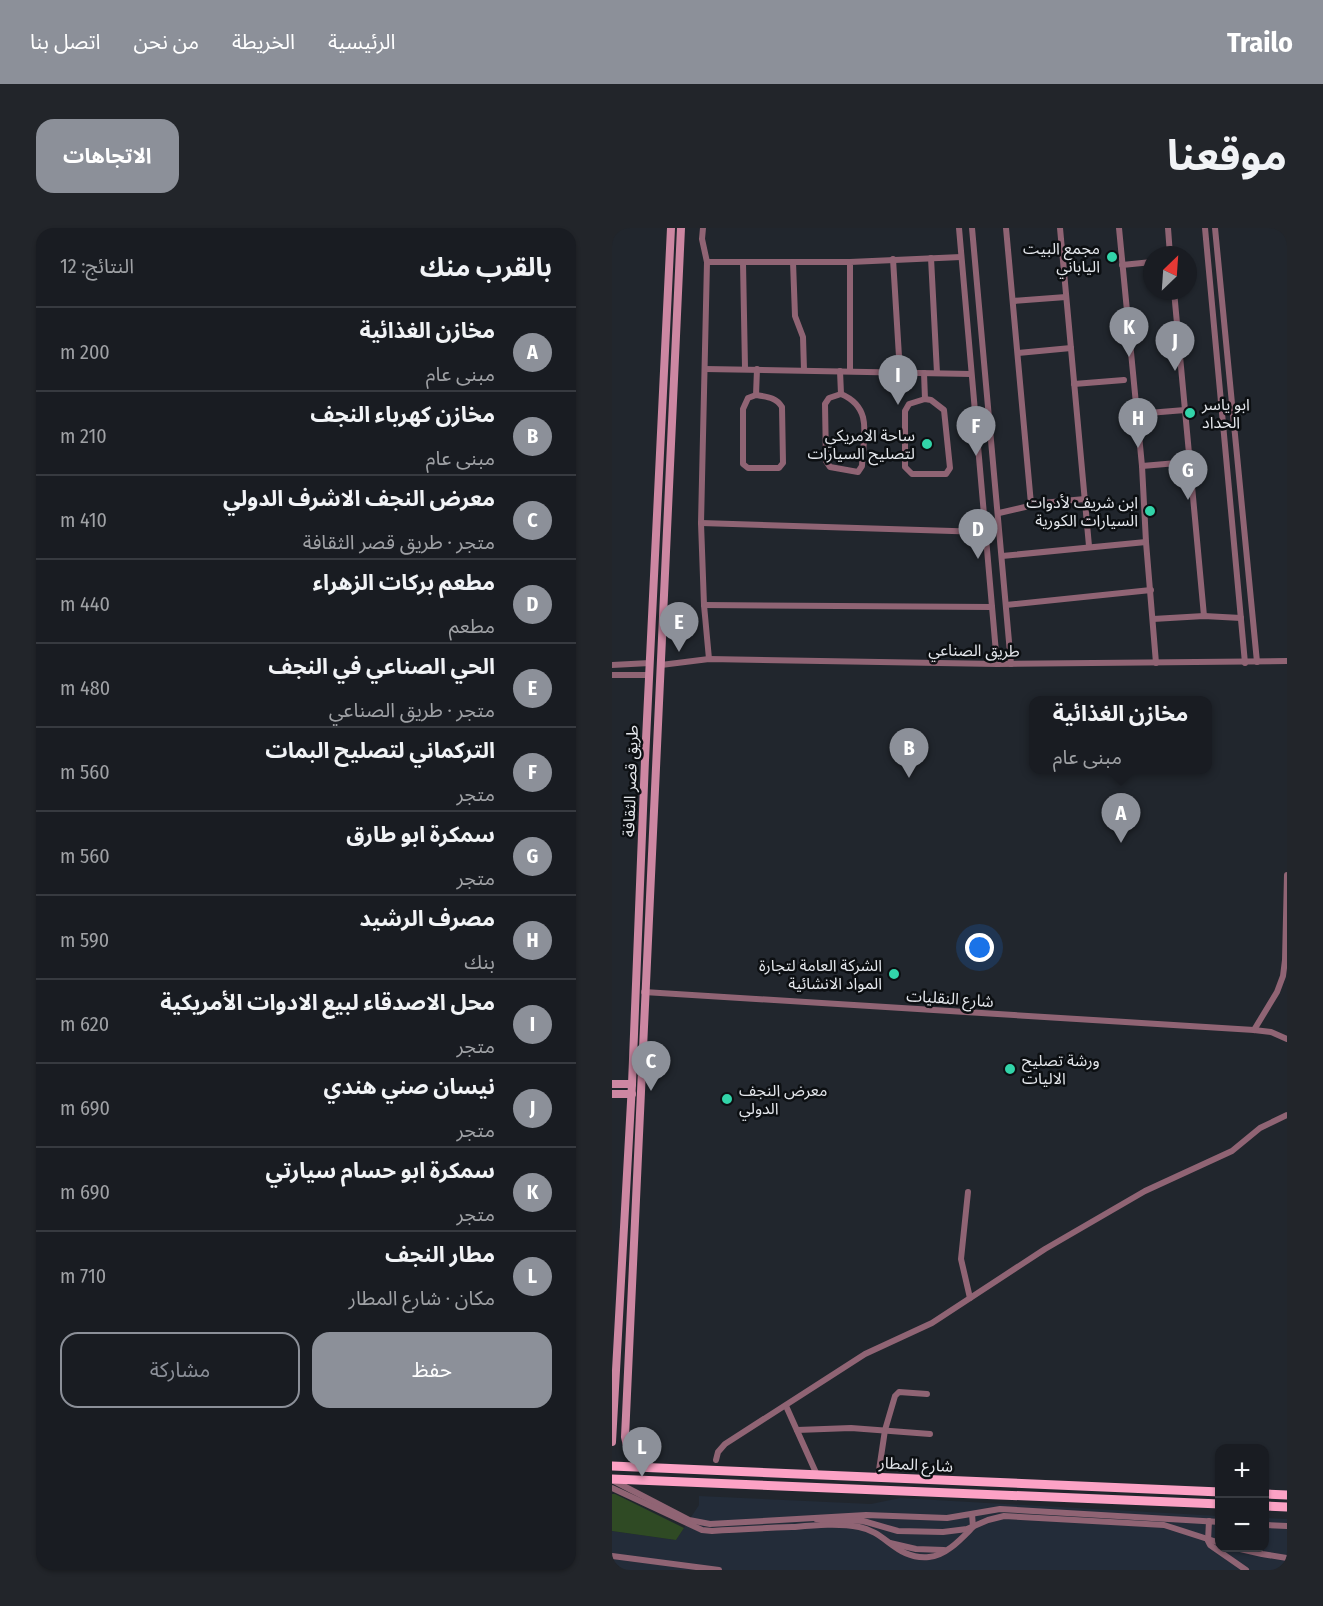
<!DOCTYPE html>
<html lang="ar">
<head>
<meta charset="utf-8">
<style>
  :root { --surface:#191c22; --page:#22252a; --text:#f1f3f6; --muted:#9fa1a5; --line:#373a40; --accent:#8c9099 }
  body { margin:0; font-family:"Fira Sans Condensed","Noto Sans Arabic",sans-serif; background:var(--page); color:var(--text); direction:rtl }
  .controls { position:absolute; right:18px; bottom:18px; display:grid; overflow:hidden; border-radius:12px; box-shadow:0 2px 4px #0004 }
  .controls button { width:54px; height:54px; display:grid; place-items:center; padding:0; border:0; border-bottom:2px solid var(--line); background:var(--surface); color:var(--text); font:30px sans-serif }
  .compass { position:absolute; left:531px; top:18px; width:54px; height:54px; border-radius:50%; background:var(--surface); box-shadow:0 2px 4px #0004; rotate:25deg }
  .you { position:absolute; left:368px; top:720px; width:21px; height:21px; margin:-15px; border:4px solid #fff; border-radius:50%; background:#1a73e8; box-shadow:0 0 0 9px #1a73e833 }
  .badge { display:grid; place-items:center; width:39px; height:39px; border-radius:50%; background:var(--accent); color:#fff; font-size:20px; font-weight:700 }
  .pin { position:absolute; translate:-50% -50px; filter:drop-shadow(0 2px 3px #0008) }
  .pin::after { content:''; position:absolute; top:32px; width:21px; height:18px; background:inherit; clip-path:polygon(0 0,100% 0,50% 100%) }
  .popup { position:absolute; left:417px; top:468px; width:183px; height:78px; box-sizing:border-box; display:grid; place-content:center; border-radius:12px; background:var(--surface); filter:drop-shadow(0 2px 4px #0005); font-size:20px; white-space:nowrap; color:var(--muted) }
  .popup b { font-size:22px; color:var(--text) }
  .popup::after { content:''; position:absolute; left:50%; top:100%; margin-left:-12px; border:12px solid transparent; border-top-color:var(--surface) }
  .list { margin:0; padding:0; list-style:none }
  h2 { display:flex; justify-content:space-between; align-items:center; height:78px; margin:0; padding:0 24px; font-size:26px }
  h2 small { font-size:20px; font-weight:400; color:var(--muted) }
  .list li { display:grid; grid-template-columns:39px 1fr auto; gap:18px; align-items:center; box-sizing:border-box; height:84px; padding:0 24px; border-top:2px solid var(--line) }
  .list b { display:block; font-size:22px; white-space:nowrap }
  .list p { margin:0; font-size:20px; white-space:nowrap; color:var(--muted) }
  .list em { font-size:20px; font-style:normal; color:var(--muted) }
  .actions { display:flex; gap:12px; padding:18px 24px }
  .actions a { flex:1; padding:14px 0; border:2px solid var(--accent); border-radius:18px; text-align:center; font-size:21px; color:var(--accent) }
  .actions .main { background:var(--accent); color:#fff }
  .map { position:relative; flex:none; width:675px; height:1342px; overflow:hidden; direction:ltr; border-radius:18px }
  header { display:flex; align-items:center; gap:36px; box-sizing:border-box; height:84px; padding:0 30px; background:var(--accent); color:#fff }
  header strong { font-size:28px }
  nav { display:flex; gap:33px; margin-inline-start:auto; font-size:21px }
  .intro { display:flex; align-items:center; justify-content:space-between; box-sizing:border-box; height:144px; padding:0 36px }
  h1 { margin:0; font-size:42px }
  .button { padding:15px 27px; border-radius:18px; background:var(--accent); color:#fff; font-size:21px; font-weight:700 }
  main { display:flex; gap:36px; padding:0 36px }
  aside { flex:1; background:var(--surface); border-radius:18px; box-shadow:0 2px 4px #0004 }
  .map>svg:first-child { display:block }
  .built { fill:#232c39 }
  .green { fill:#2f4a24 }
  .lines { fill:none; stroke-linecap:round; stroke-linejoin:round }
  .street { stroke:#906474; stroke-width:6 }
  .secondary { stroke:#cd87a2; stroke-width:8 }
  .primary { stroke:#fca2c5; stroke-width:9 }
  .poi-dot { fill:#32d4a9; stroke:#0c0f12; stroke-width:2 }
  .labels { text-anchor:middle; stroke-width:5; stroke-linejoin:round; paint-order:stroke }
  .poi-label { font-size:16px; fill:#e4e7ec; stroke:#0c0f12; text-anchor:end }
  .street-label { font-size:16px; fill:#e4e7ec; stroke:#0c0f12 }
</style>
</head>
<body>
<header>
<strong>Trailo</strong>
<nav><a>الرئيسية</a><a>الخريطة</a><a>من نحن</a><a>اتصل بنا</a></nav>
</header>
<div class="intro"><h1>موقعنا</h1><a class="button">الاتجاهات</a></div>
<main>
<div class="map">
<svg width="675" height="1342" viewBox="0 0 675 1342">
  <rect width="100%" height="100%" fill="#21262d"/>
  <path class="built" d="M87,1268l172,8 29,-6 319,18 1,32h44l1,-30 22,1v51h-675v-39l64,9 23,-35z"/>
  <path class="green" d="M0,1266h3l69,34 -8,12 -64,-9z"/>
  <g class="lines">
    <g class="street">
      <path d="M91,0l-1,11 5,23 -6,261 3,82 5,54"/>
      <path d="M347,0l38,436"/>
      <path d="M360,0l39,436"/>
      <path d="M394,0l25,276"/>
      <path d="M448,0l29,318"/>
      <path d="M507,0l23,238 4,76 10,121"/>
      <path d="M556,0l2,27"/>
      <path d="M593,0l40,435"/>
      <path d="M603,0l42,434"/>
      <path d="M319,30l6,115"/>
      <path d="M281,31l7,114"/>
      <path d="M95,34h143"/>
      <path d="M181,34l2,54 8,21 1,33"/>
      <path d="M131,35l2,105"/>
      <path d="M510,37l30,-3"/>
      <path d="M562,63l30,325"/>
      <path d="M401,73l53,-4"/>
      <path d="M406,125l53,-5"/>
      <path d="M93,141l266,5"/>
      <path d="M228,143l1,23"/>
      <path d="M238,143v-109l111,-5"/>
      <path d="M312,145l1,26 -16,5 -4,7v56l7,7h34l4,-6 -6,-58 -13,-10 -6,-1"/>
      <path d="M462,156l50,-4"/>
      <path d="M229,166c33,14 22,43 21,72l-4,6 -28,-5 -4,-6 -1,-57 4,-6z"/>
      <path d="M144,167c11,2 20,2 26,12l1,56 -4,5h-31l-5,-4v-55l5,-11 8,-3 1,-26"/>
      <path d="M524,186l49,-4"/>
      <path d="M530,238l47,-4"/>
      <path d="M387,285l26,-6 6,-3 54,-5"/>
      <path d="M89,295l283,9"/>
      <path d="M390,328l144,-14"/>
      <path d="M92,377l288,2"/>
      <path d="M394,377l145,-15"/>
      <path d="M541,391l51,-3 37,2"/>
      <path d="M0,437l38,-2"/>
      <path d="M49,437l48,-6 288,5 290,-3"/>
      <path d="M0,447h37"/>
      <path d="M32,764l610,38 17,2 16,7"/>
      <path d="M642,802l23,-38 6,-16 2,-16 2,-85"/>
      <path d="M356,964l-7,67 9,39"/>
      <path d="M174,1178l31,69"/>
      <path d="M185,1202l54,-2 79,6"/>
      <path d="M104,1232l2,-8 7,-8 140,-90 67,-31 113,-74 100,-58 87,-40 28,-23 27,-13"/>
      <path d="M266,1249l7,-47 10,-34 4,-4 28,2"/>
      <path d="M2,1253l75,39 21,4 156,-9 81,3 53,-9 220,13"/>
      <path d="M0,1260l90,42 10,1c28,-2 56,-3 83,-4 21,-2 44,-4 64,0 28,5 37,33 70,30 17,-1 33,-19 44,-30l-1,-13"/>
      <path d="M204,1291l47,2 35,10 45,1 24,-3 21,-9 16,-4 160,9 56,18"/>
      <path d="M597,1293l-1,20 2,4 36,25"/>
      <path d="M652,1297l23,1"/>
      <path d="M278,1315l26,6 28,1"/>
      <path d="M624,1320l26,6 25,4"/>
      <path d="M0,1328l107,14"/>
    </g>
    <g class="secondary">
      <path d="M0,856h20"/>
      <path d="M0,866h20"/>
      <path d="M0,1214l20,-358 13,-324 26,-532"/>
      <path d="M32,1238l-15,-12 -4,-17 56,-1209"/>
    </g>
    <g class="primary">
      <path d="M0,1238l608,26"/>
      <path d="M0,1251l608,25"/>
      <path d="M652,1266l23,1"/>
      <path d="M652,1278l23,1"/>
    </g>
  </g>
  <g class="poi-dot">
    <circle cx="500" cy="29" r="6"/>
    <circle cx="578" cy="185" r="6"/>
    <circle cx="315" cy="216" r="6"/>
    <circle cx="538" cy="283" r="6"/>
    <circle cx="282" cy="746" r="6"/>
    <circle cx="398" cy="841" r="6"/>
    <circle cx="115" cy="871" r="6"/>
  </g>
  <g class="labels">
    <g class="poi-label">
      <text x="488" y="26">مجمع البيت<tspan x="488" dy="18">الياباني</tspan></text>
      <text x="590" y="182" text-anchor="start">ابو ياسر<tspan x="590" dy="18">الحداد</tspan></text>
      <text x="303" y="213">ساحة الامريكي<tspan x="303" dy="18">لتصليح السيارات</tspan></text>
      <text x="526" y="280">ابن شريف لأدوات<tspan x="526" dy="18">السيارات الكورية</tspan></text>
      <text x="270" y="743">الشركة العامة لتجارة<tspan x="270" dy="18">المواد الانشائية</tspan></text>
      <text x="410" y="838" text-anchor="start">ورشة تصليح<tspan x="410" dy="18">الاليات</tspan></text>
      <text x="127" y="868" text-anchor="start">معرض النجف<tspan x="127" dy="18">الدولي</tspan></text>
    </g>
    <g class="street-label">
      <text transform="translate(362 422) rotate(1)" y="6">طريق الصناعي</text>
      <text transform="translate(18 553) rotate(-88)" y="6">طريق قصر الثقافة</text>
      <text transform="translate(338 770) rotate(4)" y="6">شارع النقليات</text>
      <text transform="translate(304 1236) rotate(3)" y="6">شارع المطار</text>
    </g>
  </g>
</svg>
<div class="controls">
<button>+</button>
<button>−</button>
</div>
<svg class="compass" viewBox="-18 -18 36 36"><path d="M0-13l5 13h-10z" fill="#e53935"/><path d="M0 13l5-13h-10z" fill="#9fa1a5"/></svg>
<div class="you"></div>
<div class="pin badge" style="left:509px;top:615px">A</div>
<div class="popup"><b>مخازن الغذائية</b>مبنى عام</div>
<div class="pin badge" style="left:297px;top:550px">B</div>
<div class="pin badge" style="left:39px;top:863px">C</div>
<div class="pin badge" style="left:366px;top:331px">D</div>
<div class="pin badge" style="left:67px;top:424px">E</div>
<div class="pin badge" style="left:364px;top:228px">F</div>
<div class="pin badge" style="left:576px;top:272px">G</div>
<div class="pin badge" style="left:526px;top:220px">H</div>
<div class="pin badge" style="left:286px;top:177px">I</div>
<div class="pin badge" style="left:563px;top:143px">J</div>
<div class="pin badge" style="left:517px;top:129px">K</div>
<div class="pin badge" style="left:30px;top:1249px">L</div>
</div>
<aside>
<h2>بالقرب منك<small>النتائج: 12</small></h2>
<ul class="list">
<li><span class="badge">A</span><div><b>مخازن الغذائية</b><p>مبنى عام</p></div><em>200 m</em></li>
<li><span class="badge">B</span><div><b>مخازن كهرباء النجف</b><p>مبنى عام</p></div><em>210 m</em></li>
<li><span class="badge">C</span><div><b>معرض النجف الاشرف الدولي</b><p>متجر · طريق قصر الثقافة</p></div><em>410 m</em></li>
<li><span class="badge">D</span><div><b>مطعم بركات الزهراء</b><p>مطعم</p></div><em>440 m</em></li>
<li><span class="badge">E</span><div><b>الحي الصناعي في النجف</b><p>متجر · طريق الصناعي</p></div><em>480 m</em></li>
<li><span class="badge">F</span><div><b>التركماني لتصليح البمات</b><p>متجر</p></div><em>560 m</em></li>
<li><span class="badge">G</span><div><b>سمكرة ابو طارق</b><p>متجر</p></div><em>560 m</em></li>
<li><span class="badge">H</span><div><b>مصرف الرشيد</b><p>بنك</p></div><em>590 m</em></li>
<li><span class="badge">I</span><div><b>محل الاصدقاء لبيع الادوات الأمريكية</b><p>متجر</p></div><em>620 m</em></li>
<li><span class="badge">J</span><div><b>نيسان صني هندي</b><p>متجر</p></div><em>690 m</em></li>
<li><span class="badge">K</span><div><b>سمكرة ابو حسام سيارتي</b><p>متجر</p></div><em>690 m</em></li>
<li><span class="badge">L</span><div><b>مطار النجف</b><p>مكان · شارع المطار</p></div><em>710 m</em></li>
</ul>
<div class="actions"><a class="main">حفظ</a><a>مشاركة</a></div>
</aside>
</main>
</body>
</html>
